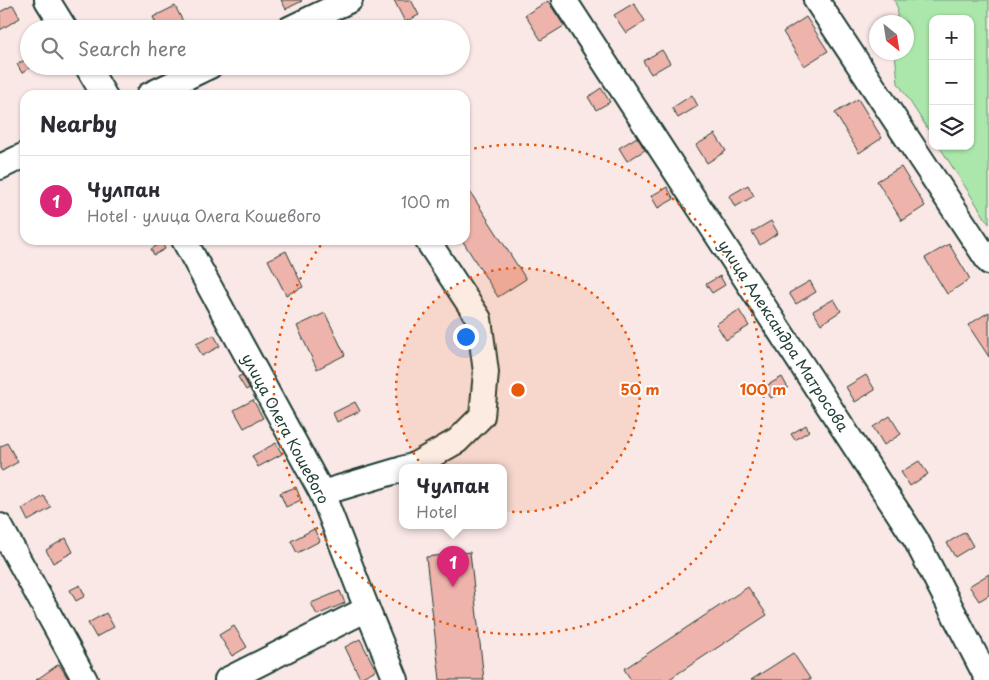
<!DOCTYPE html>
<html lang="en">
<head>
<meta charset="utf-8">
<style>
  :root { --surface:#fff; --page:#f2f2f3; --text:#2b2b33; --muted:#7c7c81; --line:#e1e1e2; --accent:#db2777 }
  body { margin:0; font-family:"Playpen Sans",sans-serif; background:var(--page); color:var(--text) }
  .controls { position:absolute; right:15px; top:15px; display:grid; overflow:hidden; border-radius:10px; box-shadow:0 1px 4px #0004 }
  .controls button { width:45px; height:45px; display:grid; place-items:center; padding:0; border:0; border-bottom:1px solid var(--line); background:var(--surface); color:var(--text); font:25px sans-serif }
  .compass { position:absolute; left:869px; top:15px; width:45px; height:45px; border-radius:50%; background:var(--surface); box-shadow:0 1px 4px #0004; rotate:150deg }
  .you { position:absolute; left:465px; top:336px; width:18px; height:18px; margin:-12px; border:4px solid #fff; border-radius:50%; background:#1a73e8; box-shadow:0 0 0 8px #1a73e833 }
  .badge { display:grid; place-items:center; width:32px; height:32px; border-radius:50%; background:var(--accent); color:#fff; font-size:16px; font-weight:700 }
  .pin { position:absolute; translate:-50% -41px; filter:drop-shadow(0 1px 2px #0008) }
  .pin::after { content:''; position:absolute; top:26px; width:18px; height:15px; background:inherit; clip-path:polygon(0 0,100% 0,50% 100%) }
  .popup { position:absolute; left:399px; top:464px; width:108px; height:65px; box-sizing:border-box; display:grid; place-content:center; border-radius:10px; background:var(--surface); filter:drop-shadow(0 1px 4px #0005); font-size:16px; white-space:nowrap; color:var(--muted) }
  .popup b { font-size:19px; color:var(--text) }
  .popup::after { content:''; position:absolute; left:50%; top:100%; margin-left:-10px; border:10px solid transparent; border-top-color:var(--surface) }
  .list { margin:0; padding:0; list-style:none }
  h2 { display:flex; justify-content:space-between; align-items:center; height:65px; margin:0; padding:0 20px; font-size:21px }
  h2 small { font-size:16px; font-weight:400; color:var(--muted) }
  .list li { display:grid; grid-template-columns:32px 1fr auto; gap:15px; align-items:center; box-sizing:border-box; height:90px; padding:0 20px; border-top:1px solid var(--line) }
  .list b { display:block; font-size:19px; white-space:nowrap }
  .list p { margin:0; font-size:16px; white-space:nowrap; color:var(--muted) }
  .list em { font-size:16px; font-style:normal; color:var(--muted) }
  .icon { flex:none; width:28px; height:28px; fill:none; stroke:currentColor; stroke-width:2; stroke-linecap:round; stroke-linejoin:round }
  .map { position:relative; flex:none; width:989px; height:680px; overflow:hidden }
  .search { position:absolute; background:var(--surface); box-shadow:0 1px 4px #0004; left:20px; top:20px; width:450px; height:55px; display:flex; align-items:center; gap:12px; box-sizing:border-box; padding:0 18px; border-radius:28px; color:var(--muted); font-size:19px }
  .panel { position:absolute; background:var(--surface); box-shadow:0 1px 4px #0004; left:20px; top:90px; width:450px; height:155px; border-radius:15px }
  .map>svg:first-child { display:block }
  .green { fill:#abe6ab; stroke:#659270 }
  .building { fill:#eeb3aa; stroke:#1f3d34 }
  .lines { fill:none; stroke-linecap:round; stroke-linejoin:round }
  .minor-casing { stroke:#1f3d34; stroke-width:28 }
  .minor { stroke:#fff; stroke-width:24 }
  .ring { fill:none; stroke:#e8590c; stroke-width:2.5; stroke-dasharray:2.5 5 }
  .labels { text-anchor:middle; stroke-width:4; stroke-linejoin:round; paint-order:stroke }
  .street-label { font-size:15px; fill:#1f3d34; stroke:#fff }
  .centre { fill:#e8590c; stroke:#fff; stroke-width:2.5 }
  .ring-label { font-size:15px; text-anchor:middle; font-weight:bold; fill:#e8590c; stroke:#fff; stroke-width:4; stroke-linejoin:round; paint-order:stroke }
</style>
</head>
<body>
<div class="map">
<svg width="989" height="680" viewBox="0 0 989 680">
  <rect width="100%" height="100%" fill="#fae8e6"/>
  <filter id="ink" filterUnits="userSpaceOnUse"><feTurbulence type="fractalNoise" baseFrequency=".02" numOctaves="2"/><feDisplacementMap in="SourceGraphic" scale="10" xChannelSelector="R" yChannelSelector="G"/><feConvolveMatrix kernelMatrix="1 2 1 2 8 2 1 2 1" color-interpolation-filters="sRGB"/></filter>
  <g filter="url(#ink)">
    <path class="green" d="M894,0h95v224l-50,-78h31v-127h-37v118l-35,-54 -3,-30 11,-1v-30h-10l2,-13z"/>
    <g class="building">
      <path d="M281,0h20l1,1 -16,8z"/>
      <path d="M394,0h17l8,15 -14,7z"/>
      <path d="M548,1l16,25 -23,14 -16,-25z"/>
      <path d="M634,3l11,18 -19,12 -12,-18z"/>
      <path d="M13,5l7,13 -20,12v-18z"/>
      <path d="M175,6l12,23h-28l-6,-12z"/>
      <path d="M806,17l22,34 -24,15 -21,-34z"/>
      <path d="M662,50l8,13 -19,11 -8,-13z"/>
      <path d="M29,58v8h4l-11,7 -5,-9z"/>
      <path d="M601,88l9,14 -14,8 -8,-13z"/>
      <path d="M692,95l6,11 -20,12 -6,-10z"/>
      <path d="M858,99l24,39 -23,15 -24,-40z"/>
      <path d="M715,134l11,17 -19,12 -11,-18z"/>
      <path d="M637,137l8,13 -18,11 -8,-13z"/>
      <path d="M901,167l24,39 -23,15 -25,-40z"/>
      <path d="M465,184l61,95 -28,18 -36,-57h3z"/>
      <path d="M748,185l6,11 -19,11 -6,-11z"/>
      <path d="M667,187l7,12 -16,9 -7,-12z"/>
      <path d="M771,221l7,12 -18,12 -8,-13z"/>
      <path d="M162,243l3,6 -11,6 -3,-6z"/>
      <path d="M949,244l21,35 -23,15 -22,-36z"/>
      <path d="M286,251l17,36 -17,8 -18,-35z"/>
      <path d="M720,276l5,9 -13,8 -6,-9z"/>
      <path d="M810,281l6,11 -20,12 -7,-11z"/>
      <path d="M834,299l7,12 -20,13 -8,-13z"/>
      <path d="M739,310l10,16 -23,14 -10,-16z"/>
      <path d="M989,312v45l-21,-32z"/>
      <path d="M325,313l20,42 -28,14 -20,-43z"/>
      <path d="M214,335l6,11 -18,10 -6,-12z"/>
      <path d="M247,372l8,13 -9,5 -8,-13z"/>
      <path d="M866,375l9,15 -20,12 -9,-15z"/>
      <path d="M782,377l6,11 -17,10 -7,-11z"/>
      <path d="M253,400l10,18 -19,10 -10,-18z"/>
      <path d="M355,402l5,9 -23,11 -4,-9z"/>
      <path d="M890,416l11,18 -17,11 -11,-18z"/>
      <path d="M806,425l3,6 -14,9 -4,-6z"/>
      <path d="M7,443l11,19 -16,9 -2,-3v-21z"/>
      <path d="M276,443l6,11 -24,13 -6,-11z"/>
      <path d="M919,461l9,13 -18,12 -9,-14z"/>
      <path d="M296,487l5,13 -15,7 -6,-14z"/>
      <path d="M44,496l7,12 -23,13 -6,-12z"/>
      <path d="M314,529l6,12 -23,12 -6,-12z"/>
      <path d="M965,532l8,14 -18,11 -8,-14z"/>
      <path d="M66,538l7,14 -20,11 -7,-13z"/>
      <path d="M470,552l14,128h-44l-14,-123z"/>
      <path d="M989,574v21l-10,6 -10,-15z"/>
      <path d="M80,585l5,11 -9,5 -6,-11z"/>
      <path d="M748,587l19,28 -99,65h-37l-7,-11z"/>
      <path d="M340,591l5,12 -28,12 -6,-12z"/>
      <path d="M106,613l8,14 -18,10 -8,-14z"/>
      <path d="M234,626l13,21 -15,9 -13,-21z"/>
      <path d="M360,639l16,31 -16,8 -15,-31z"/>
      <path d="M793,653l18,27h-60z"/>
      <path d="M59,664l10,16h-33z"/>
    </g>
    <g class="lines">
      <defs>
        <g id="minor">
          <path d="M47,0l18,29"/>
          <path d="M564,0l352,540 72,140"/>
          <path d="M816,0l173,262"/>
          <path d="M289,29l61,-29"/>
          <path d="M87,66l17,29"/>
          <path d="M149,95l61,-29"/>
          <path d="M0,167l25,-12"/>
          <path d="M184,240l138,253 45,116 29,71"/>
          <path d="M405,468l8,-2 44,-25 25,-25 4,-44 -7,-53 -52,-79"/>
          <path d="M322,493l81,-24"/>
          <path d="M0,526l85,154"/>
          <path d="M227,680l140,-71"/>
        </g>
      </defs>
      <use href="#minor" class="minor-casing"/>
      <use href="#minor" class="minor"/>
    </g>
  </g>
  <circle cx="518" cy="390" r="122" fill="#e8590c" fill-opacity=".12"/>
  <g class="ring">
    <circle cx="518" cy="390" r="122"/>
    <path d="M467 150A245 245 0 1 1 324 241"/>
  </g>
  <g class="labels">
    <g class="street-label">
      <text transform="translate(783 336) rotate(57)" y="5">улица Александра Матросова</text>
      <text transform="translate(285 429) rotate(62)" y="5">улица Олега Кошевого</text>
    </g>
  </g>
  <circle cx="518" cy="390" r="8" class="centre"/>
  <g class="ring-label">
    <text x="640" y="395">50 m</text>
    <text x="763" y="395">100 m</text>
  </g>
</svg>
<div class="controls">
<button>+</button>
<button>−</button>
<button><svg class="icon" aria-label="layers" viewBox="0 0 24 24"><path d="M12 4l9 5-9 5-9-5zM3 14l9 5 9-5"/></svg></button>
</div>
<svg class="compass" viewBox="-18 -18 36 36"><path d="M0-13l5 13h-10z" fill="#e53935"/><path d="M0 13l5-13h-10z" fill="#7c7c81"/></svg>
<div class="you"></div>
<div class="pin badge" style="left:453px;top:587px">1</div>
<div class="popup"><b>Чулпан</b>Hotel</div>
<div class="search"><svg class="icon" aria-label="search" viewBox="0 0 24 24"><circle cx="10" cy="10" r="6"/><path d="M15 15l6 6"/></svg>Search here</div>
<section class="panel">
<h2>Nearby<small></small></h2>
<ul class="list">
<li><span class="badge">1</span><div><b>Чулпан</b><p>Hotel · улица Олега Кошевого</p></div><em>100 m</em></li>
</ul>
</section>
</div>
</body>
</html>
